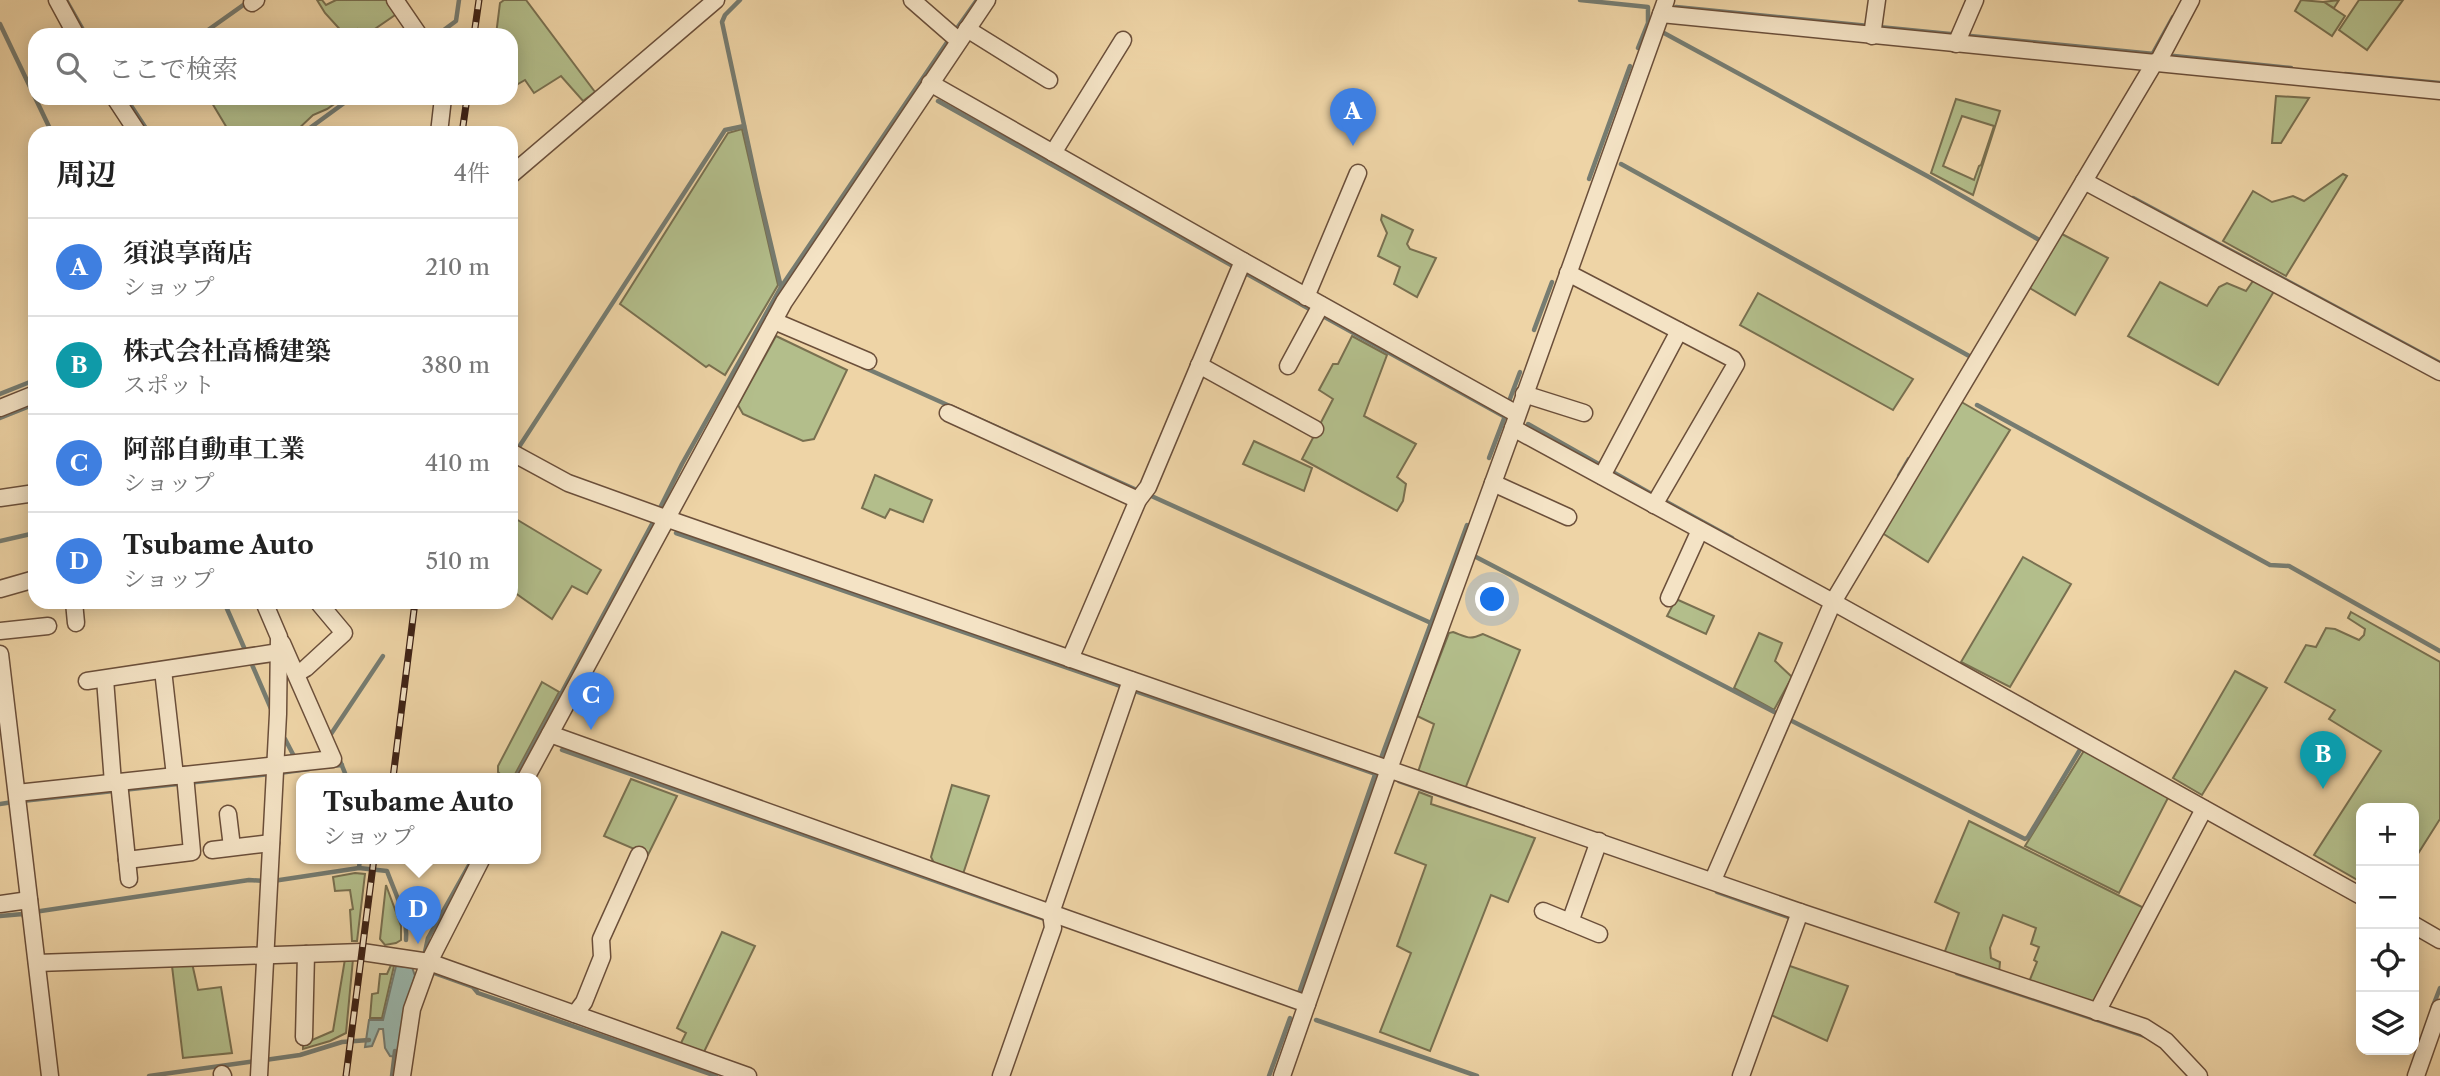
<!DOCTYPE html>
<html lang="ja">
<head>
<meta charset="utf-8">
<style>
  :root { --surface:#fff; --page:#f6f6f6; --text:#222; --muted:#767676; --line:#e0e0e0; --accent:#8f2418 }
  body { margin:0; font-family:"Libre Caslon Text","Noto Serif JP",serif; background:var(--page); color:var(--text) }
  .controls { position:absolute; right:21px; bottom:21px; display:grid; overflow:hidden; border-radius:14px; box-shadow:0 4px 18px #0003 }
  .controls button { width:63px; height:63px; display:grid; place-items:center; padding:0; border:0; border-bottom:2px solid var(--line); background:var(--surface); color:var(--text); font:35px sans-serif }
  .you { position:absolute; left:1493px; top:600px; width:24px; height:24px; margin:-18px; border:5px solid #fff; border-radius:50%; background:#1a73e8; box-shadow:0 0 0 10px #1a73e833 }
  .badge { display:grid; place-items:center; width:46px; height:46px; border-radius:50%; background:var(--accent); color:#fff; font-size:23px; font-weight:700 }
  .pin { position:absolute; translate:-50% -58px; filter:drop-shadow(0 2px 4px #0008) }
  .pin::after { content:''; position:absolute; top:37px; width:24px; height:21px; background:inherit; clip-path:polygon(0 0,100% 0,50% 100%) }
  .popup { position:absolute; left:296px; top:773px; width:245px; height:91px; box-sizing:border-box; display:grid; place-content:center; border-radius:14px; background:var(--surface); filter:drop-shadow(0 2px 5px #0005); font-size:23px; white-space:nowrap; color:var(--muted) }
  .popup b { font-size:26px; color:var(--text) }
  .popup::after { content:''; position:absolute; left:50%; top:100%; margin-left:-14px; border:14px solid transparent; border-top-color:var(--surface) }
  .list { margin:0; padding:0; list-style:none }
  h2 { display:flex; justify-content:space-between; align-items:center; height:91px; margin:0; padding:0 28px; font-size:30px }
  h2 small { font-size:23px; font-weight:400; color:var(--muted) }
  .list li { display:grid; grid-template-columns:46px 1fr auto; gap:21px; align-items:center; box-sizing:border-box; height:98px; padding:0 28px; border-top:2px solid var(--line) }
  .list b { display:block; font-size:26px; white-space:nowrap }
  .list p { margin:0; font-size:23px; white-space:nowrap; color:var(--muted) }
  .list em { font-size:23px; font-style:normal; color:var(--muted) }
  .icon { flex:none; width:38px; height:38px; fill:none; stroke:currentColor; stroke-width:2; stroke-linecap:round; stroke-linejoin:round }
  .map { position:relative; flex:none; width:2440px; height:1076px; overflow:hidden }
  .search { position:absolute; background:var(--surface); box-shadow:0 4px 18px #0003; left:28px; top:28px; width:490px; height:77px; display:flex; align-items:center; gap:18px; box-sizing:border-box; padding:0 24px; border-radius:21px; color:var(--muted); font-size:26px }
  .panel { position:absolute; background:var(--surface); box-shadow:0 4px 18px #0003; left:28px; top:126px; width:490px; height:483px; border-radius:21px }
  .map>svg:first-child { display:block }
  .green { fill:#b3be8b; stroke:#797050; stroke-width:2; fill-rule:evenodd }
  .water { fill:#9ab7ad; stroke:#767c71; stroke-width:2 }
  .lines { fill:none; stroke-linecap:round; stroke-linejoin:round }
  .stream { stroke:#767c71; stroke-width:4.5 }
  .street-casing { stroke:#6b4f3a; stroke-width:19 }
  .street { stroke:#f4e3c5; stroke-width:16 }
  .rail-casing { stroke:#3f2316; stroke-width:7 }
  .rail { stroke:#f4e3c5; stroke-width:4.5; stroke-dasharray:13; stroke-linecap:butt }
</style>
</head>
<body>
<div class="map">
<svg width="2440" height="1076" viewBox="0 0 2440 1076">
  <rect width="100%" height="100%" fill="#eed4a6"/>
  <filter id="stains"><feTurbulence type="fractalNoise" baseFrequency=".00286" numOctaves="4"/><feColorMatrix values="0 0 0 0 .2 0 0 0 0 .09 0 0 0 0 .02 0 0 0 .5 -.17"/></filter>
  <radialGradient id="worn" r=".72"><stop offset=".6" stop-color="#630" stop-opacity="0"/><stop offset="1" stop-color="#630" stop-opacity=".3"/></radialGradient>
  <g class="green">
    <path d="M317,0h5l4,5 10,-5h53l9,13 -32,22h-5l-4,-6 -12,6 -20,-22z"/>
    <path d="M504,0h22l69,92 -12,9 -22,-25 -27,17 -9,-13 -14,8v-53h-15l4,-32z"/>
    <path d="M2301,0l22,2 16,-2 -5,8 -10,-6 21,14 -13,20 -37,-25z"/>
    <path d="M2359,0h44l-36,50 -28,-20z"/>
    <path d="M2276,96l33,2 -28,45h-9z"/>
    <path d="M209,98h134l-16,11 -14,6 -19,18h-64z"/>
    <path d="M1956,99l44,12 -27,84 -42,-22zM1962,116l32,10 -13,39 -2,1 -5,14 -31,-14z"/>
    <path d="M742,129l36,156 -53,90 -16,-10 -3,2 -86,-63 108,-171z"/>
    <path d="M2343,174l4,2 -61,100 -63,-35 30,-50 19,11 21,-6 11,5z"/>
    <path d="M1382,215l31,15 -6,14 3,5 26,9 -19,39 -23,-13 6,-17 -22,-11 9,-23 -6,-13z"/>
    <path d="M2060,233l48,25 -33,57 -47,-28z"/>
    <path d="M2255,278l21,10 -58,97 -90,-49 32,-54 47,24 12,-19 8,-4 19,8z"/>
    <path d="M1758,293l155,86 -20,31 -153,-85z"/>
    <path d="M776,336l71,34 -33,69 -11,2 -60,-27 -5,-9z"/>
    <path d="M1352,336l35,19 -23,61 52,28 -19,33 9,7 -3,17 -6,10 -95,-52 31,-60 -14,-9 14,-26h5z"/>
    <path d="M1958,400l52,30 -82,132 -49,-31z"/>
    <path d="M1254,441l58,27 -8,23 -61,-27z"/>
    <path d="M875,475l57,25 -9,22 -33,-13 -5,9 -23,-10z"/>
    <path d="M511,516l90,54 -14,24 -15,-8 -20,33 -41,-29z"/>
    <path d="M2023,557l48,27 -61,103 -49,-25z"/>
    <path d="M1676,599l38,17 -8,18 -39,-18z"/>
    <path d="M2351,612l89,50v157l-26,41v-52h-53v74l-47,-27 67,-104 -52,-32 6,-9 -50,-28 21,-37 10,2 10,-19 9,1 24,11 5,-5 1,-6 -17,-11z"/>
    <path d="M1453,632c16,6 16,8 30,2l37,16 -55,139 -47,-17 16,-48 -17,-8 32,-83z"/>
    <path d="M1759,633l23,10 -7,18 17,16 -18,33 -40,-22z"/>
    <path d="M2235,671l32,17 -65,107 -29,-17z"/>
    <path d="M542,682l17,10 -46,86h-9l-6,-6v-6z"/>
    <path d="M2085,749l84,47 -50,97 -94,-47z"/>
    <path d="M631,779l46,17 -29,59 -44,-19z"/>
    <path d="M952,785l37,11 -27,81 -26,-10 -5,-10z"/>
    <path d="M1419,792l13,5 -1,7 104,34 -27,64 -17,-7 -61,156 -50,-19 31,-79 -14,-7 29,-81 -31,-12z"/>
    <path d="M1969,821l177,88 -50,97 -67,-24 8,-20 -3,-2 5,-13 -8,-3 5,-16 -33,-13 -13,33 1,10 9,4 -1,11 -55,-19 15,-41 -24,-11z"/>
    <path d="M355,873l10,1 -8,67h-5l-2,-31 3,-1 -3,-19 -15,1 -2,-14z"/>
    <path d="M386,885l15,41v14l-5,3 -11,2 -5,-6z"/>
    <path d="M722,932l33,14 -52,108 -23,-9 6,-12 -9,-5z"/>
    <path d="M345,959h8l-7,74 -16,8 -27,8v-5l30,-13z"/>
    <path d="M192,963l6,27 23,-3 11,66 -49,5 -11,-92z"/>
    <path d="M391,965l3,1 -12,52h-12l2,-24 6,-1 2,-19h7z"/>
    <path d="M1787,965l61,21 -21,55 -58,-27z"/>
  </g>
  <path class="water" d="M396,966l16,1 3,9 -9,31 -9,50 -7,-1 -5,-8 -2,-19h-4l-7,17 -7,1 4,-27h14z"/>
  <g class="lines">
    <g class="stream">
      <path d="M66,0l20,35"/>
      <path d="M740,0l-15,15 -3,7 36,168 23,97"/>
      <path d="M1580,0l68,7v16l-10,25"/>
      <path d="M1676,7l478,47"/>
      <path d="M0,24l52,109"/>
      <path d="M955,31l22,-31"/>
      <path d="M1664,33l265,144 112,64"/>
      <path d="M201,35l48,-34"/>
      <path d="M437,35l19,-14 3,-21"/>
      <path d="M2152,55l21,-38"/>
      <path d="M2174,56l117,12"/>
      <path d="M2345,74l95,9"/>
      <path d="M126,98l23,35"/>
      <path d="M938,101l375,210"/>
      <path d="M303,133l48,-35"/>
      <path d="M1621,164l350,193"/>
      <path d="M1589,179l41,-113"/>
      <path d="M2133,198l307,165"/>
      <path d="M1321,315l186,103"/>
      <path d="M1534,330l18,-48"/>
      <path d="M863,367l276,124"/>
      <path d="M0,394l35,-14"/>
      <path d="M1508,404l12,-32"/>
      <path d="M1977,405l293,160 19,1 151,85"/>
      <path d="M0,418l35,-14"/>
      <path d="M1528,424l127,72"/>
      <path d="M517,450l208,-320 19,-4"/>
      <path d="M1489,458l16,-42"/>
      <path d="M1899,476l10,-17"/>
      <path d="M1147,494l284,129 36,-98"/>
      <path d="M1663,500l69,38"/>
      <path d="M676,533l700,241"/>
      <path d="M0,541l35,-8"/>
      <path d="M1476,557l304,158"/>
      <path d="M224,602l22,50"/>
      <path d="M250,660l22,51"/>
      <path d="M1788,719l237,120 3,-2 53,-89"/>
      <path d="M329,737l54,-81"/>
      <path d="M285,739l11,21"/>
      <path d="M562,750l488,171"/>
      <path d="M338,756l9,22"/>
      <path d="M1380,761l51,-138"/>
      <path d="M331,766l11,-1"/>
      <path d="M279,773l30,-4"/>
      <path d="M516,778l136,-254 30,-60 99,-177 169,-249"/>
      <path d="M1399,781l72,25"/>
      <path d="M22,801l248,-27"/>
      <path d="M0,804l13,-2"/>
      <path d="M360,858l-1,10 28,3c8,22 21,46 19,69"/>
      <path d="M273,881l86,-13"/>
      <path d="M1717,892l74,26 -2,4"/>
      <path d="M34,912l215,-32 16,1"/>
      <path d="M0,916l23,-2 1,3"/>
      <path d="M425,952l3,-14 45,-80"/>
      <path d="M434,973l39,14 5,6 238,83"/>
      <path d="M1957,973l191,64"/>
      <path d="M1298,996l79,-227"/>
      <path d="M2433,1006l7,-18"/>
      <path d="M1316,1020l161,56"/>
      <path d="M265,1060l35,-5 42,-13 27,-2"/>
      <path d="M149,1076l107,-15"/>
      <path d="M392,1076l3,-25"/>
      <path d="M1269,1076l21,-58"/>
    </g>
    <defs>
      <g id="street">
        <path d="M57,0l19,35"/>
        <path d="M395,0l24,35"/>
        <path d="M912,0l47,41"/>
        <path d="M252,3l4,-3"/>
        <path d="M1661,14l779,77"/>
        <path d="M967,29l82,51"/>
        <path d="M1872,36l5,-36"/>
        <path d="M1956,44l19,-44"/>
        <path d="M2158,62l33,-62"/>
        <path d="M930,83l313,178 274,153"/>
        <path d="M115,98l23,35"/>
        <path d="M439,133l4,-35"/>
        <path d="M1053,153l70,-113"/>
        <path d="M511,175l205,-175"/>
        <path d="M2084,181l356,191"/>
        <path d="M1568,273l165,86 3,5 -82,141"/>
        <path d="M1306,297l52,-124"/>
        <path d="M774,321l94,40"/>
        <path d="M1199,365l116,64"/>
        <path d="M1288,366l33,-61"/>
        <path d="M1524,394l60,19"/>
        <path d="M0,408l35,-14"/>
        <path d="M948,413l190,87"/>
        <path d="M1513,428l320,174 528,294"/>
        <path d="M511,452l57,31 97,35 1135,394 344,115 22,14 33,35"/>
        <path d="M1602,476l77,-145"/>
        <path d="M1493,483l75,34"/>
        <path d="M0,498l35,-5"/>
        <path d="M0,589l35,-10"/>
        <path d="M1669,598l31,-68"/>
        <path d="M74,602l2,21"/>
        <path d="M0,631l48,-5"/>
        <path d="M0,654l50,422"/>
        <path d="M1070,659l68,-159 10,-13 95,-226"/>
        <path d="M163,670l12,106"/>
        <path d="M296,674l10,-6 38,-35 -26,-31"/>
        <path d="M105,679l8,104"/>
        <path d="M87,681l192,-29"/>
        <path d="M550,734l501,179 80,-233"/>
        <path d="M526,778l258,-476 203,-302"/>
        <path d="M119,782l10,97"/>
        <path d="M17,793l316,-34 -51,-116"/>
        <path d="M228,814l4,33"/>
        <path d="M212,850l59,-7"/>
        <path d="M127,860l65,-8 -7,-77"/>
        <path d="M1713,880l120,-278 322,-540"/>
        <path d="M0,904l29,-4"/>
        <path d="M1543,911l27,11"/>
        <path d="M1051,913l256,91"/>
        <path d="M2414,925l26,15"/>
        <path d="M1599,934l-29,-12 29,-81"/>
        <path d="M37,963l325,-11 67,10 319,114"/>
        <path d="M2097,1012l107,-203"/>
        <path d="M575,1014l9,-12 18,-45 -1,-18 38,-84"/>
        <path d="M304,1037l2,-83"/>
        <path d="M222,1074l1,2"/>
        <path d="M259,1076l19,-362 1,-77 -15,-35"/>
        <path d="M402,1076l10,-67 17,-47 53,-104"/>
        <path d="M1001,1076l52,-148 -2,-15"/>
        <path d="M1282,1076l107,-307 124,-341 153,-428"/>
        <path d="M1741,1076l59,-164"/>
        <path d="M2416,1076l24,-68"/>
      </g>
    </defs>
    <use href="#street" class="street-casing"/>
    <use href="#street" class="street"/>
    <defs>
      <g id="rail">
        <path d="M474,35l5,-35"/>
        <path d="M462,133l5,-35"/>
        <path d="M393,778l22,-176"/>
        <path d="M346,1076l28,-218"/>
      </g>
    </defs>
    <use href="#rail" class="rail-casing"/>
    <use href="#rail" class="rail"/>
  </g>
  <rect width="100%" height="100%" filter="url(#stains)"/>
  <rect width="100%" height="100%" fill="url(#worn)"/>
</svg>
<div class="controls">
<button>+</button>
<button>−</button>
<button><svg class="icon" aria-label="locate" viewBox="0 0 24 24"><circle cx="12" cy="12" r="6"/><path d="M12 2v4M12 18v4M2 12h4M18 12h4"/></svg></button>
<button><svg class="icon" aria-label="layers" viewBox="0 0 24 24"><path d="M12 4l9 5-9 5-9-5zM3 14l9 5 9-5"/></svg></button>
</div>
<div class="you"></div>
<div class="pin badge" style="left:1353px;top:146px;background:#3f7fe0">A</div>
<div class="pin badge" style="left:2323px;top:789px;background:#0f9aa8">B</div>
<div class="pin badge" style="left:591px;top:730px;background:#3f7fe0">C</div>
<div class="pin badge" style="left:418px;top:944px;background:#3f7fe0">D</div>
<div class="popup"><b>Tsubame Auto</b>ショップ</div>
<div class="search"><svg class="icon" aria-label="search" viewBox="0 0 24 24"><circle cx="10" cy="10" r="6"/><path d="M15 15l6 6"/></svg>ここで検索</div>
<section class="panel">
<h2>周辺<small>4件</small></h2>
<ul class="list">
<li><span class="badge" style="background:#3f7fe0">A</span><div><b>須浪享商店</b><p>ショップ</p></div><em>210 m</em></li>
<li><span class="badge" style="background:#0f9aa8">B</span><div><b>株式会社高橋建築</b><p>スポット</p></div><em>380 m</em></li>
<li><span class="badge" style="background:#3f7fe0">C</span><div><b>阿部自動車工業</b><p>ショップ</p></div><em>410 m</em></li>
<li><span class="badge" style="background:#3f7fe0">D</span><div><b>Tsubame Auto</b><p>ショップ</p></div><em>510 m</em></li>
</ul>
</section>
</div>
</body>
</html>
